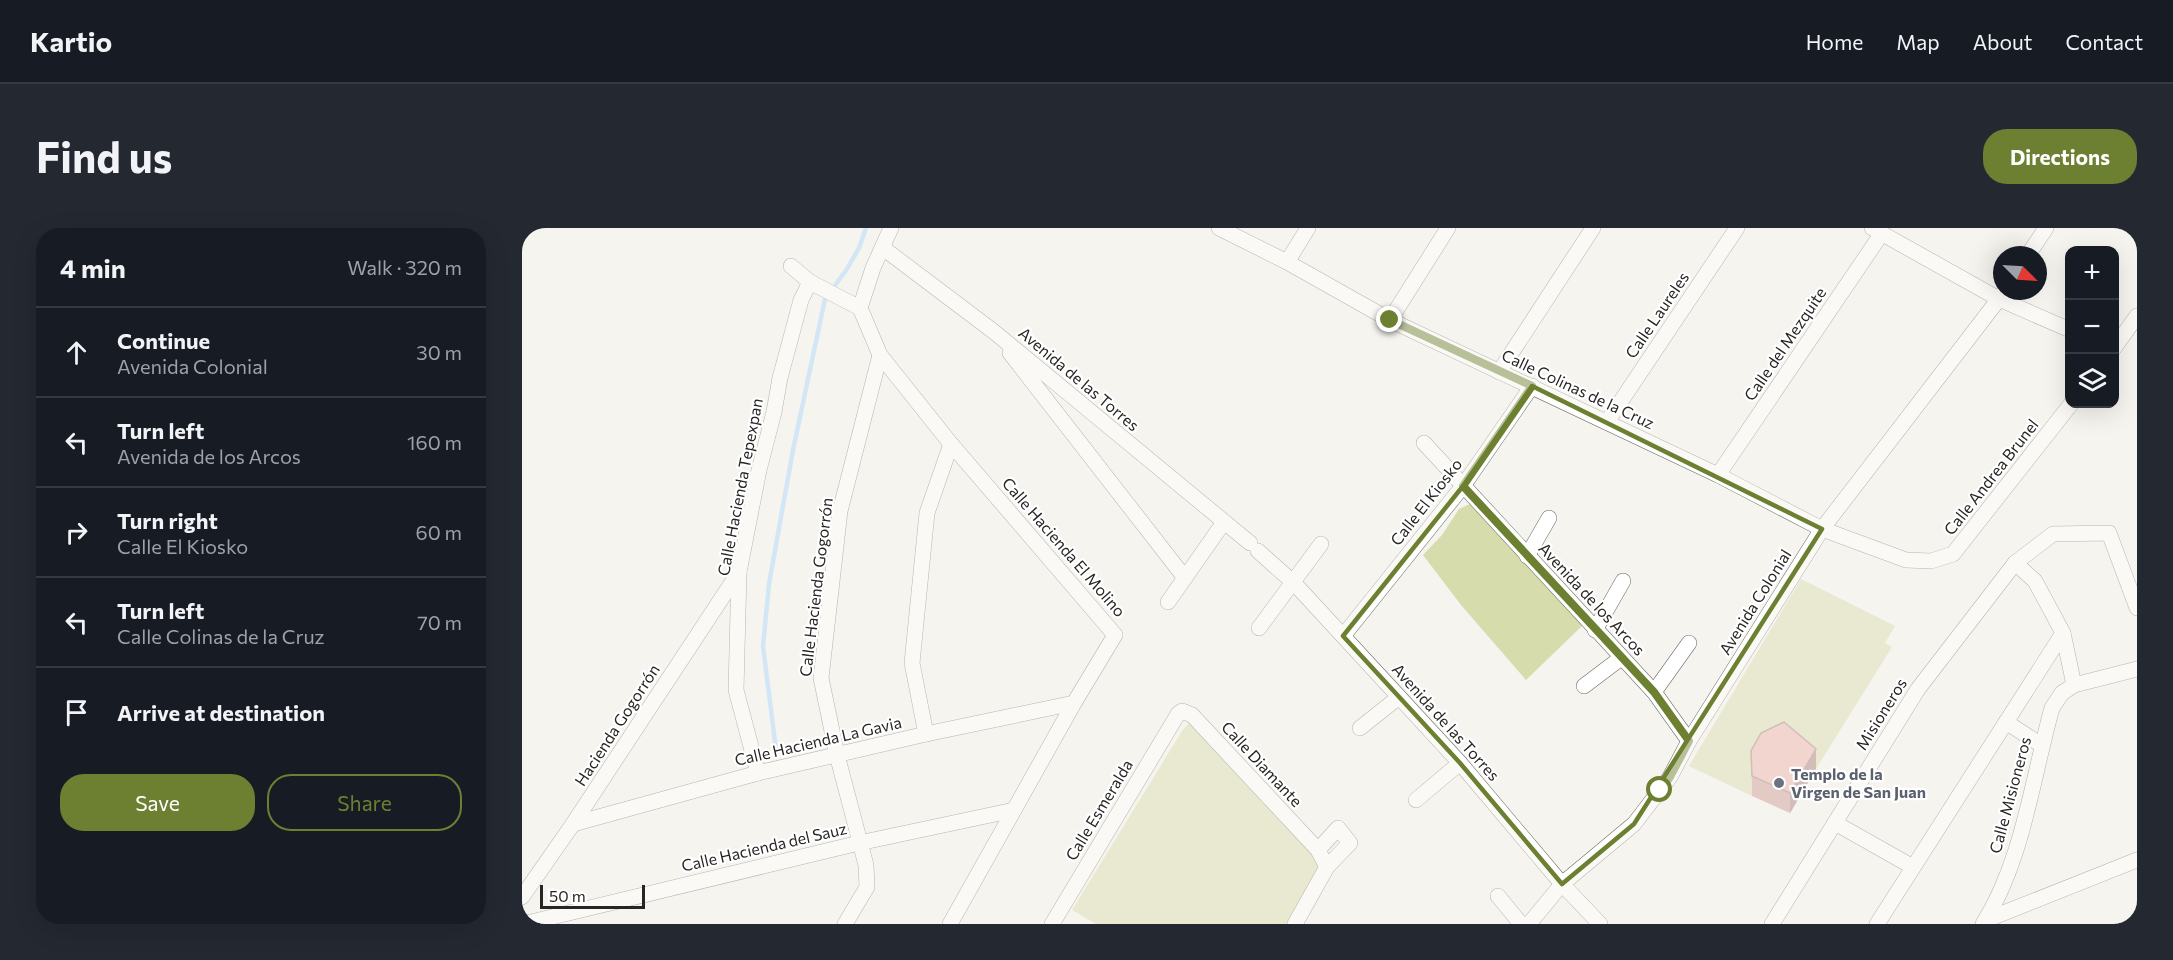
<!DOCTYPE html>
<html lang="en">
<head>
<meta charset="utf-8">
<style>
  :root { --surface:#171b24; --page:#242831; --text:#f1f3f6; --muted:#9ea1a6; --line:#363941; --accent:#6d8031 }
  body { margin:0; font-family:Commissioner,sans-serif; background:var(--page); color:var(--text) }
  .controls { position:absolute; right:18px; top:18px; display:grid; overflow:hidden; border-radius:12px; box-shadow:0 6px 24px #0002 }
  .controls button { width:54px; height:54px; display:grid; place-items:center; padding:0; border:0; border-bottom:2px solid var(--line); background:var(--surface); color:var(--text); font:30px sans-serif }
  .compass { position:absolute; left:1471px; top:18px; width:54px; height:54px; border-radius:50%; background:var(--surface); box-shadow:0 6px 24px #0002; rotate:114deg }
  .scale { position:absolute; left:18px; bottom:15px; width:105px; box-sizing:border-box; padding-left:6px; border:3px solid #272624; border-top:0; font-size:16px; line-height:21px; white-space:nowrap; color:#272624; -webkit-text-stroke:4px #fff; paint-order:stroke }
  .stop { position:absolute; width:18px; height:18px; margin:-14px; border:4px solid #6d8031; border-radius:50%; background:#fff }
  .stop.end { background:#6d8031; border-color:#fff; box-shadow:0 2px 6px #0008 }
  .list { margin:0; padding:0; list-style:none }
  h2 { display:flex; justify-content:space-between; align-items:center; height:78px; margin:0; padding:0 24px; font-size:26px }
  h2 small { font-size:20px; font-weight:400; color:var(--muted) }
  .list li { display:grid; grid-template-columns:39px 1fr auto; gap:18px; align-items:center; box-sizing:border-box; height:90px; padding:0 24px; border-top:2px solid var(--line) }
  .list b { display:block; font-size:22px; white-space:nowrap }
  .list p { margin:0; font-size:20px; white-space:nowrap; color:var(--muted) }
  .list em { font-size:20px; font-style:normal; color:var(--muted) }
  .actions { display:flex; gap:12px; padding:18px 24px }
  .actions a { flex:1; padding:14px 0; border:2px solid var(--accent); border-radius:24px; text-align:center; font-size:21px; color:var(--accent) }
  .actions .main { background:var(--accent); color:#fff }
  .icon { flex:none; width:33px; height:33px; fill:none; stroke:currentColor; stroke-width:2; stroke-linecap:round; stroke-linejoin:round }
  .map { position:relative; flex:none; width:1615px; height:696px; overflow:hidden; border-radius:24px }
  header { display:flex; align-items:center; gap:36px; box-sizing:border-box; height:84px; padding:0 30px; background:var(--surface); border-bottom:2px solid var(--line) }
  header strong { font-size:28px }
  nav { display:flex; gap:33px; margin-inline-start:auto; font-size:21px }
  .intro { display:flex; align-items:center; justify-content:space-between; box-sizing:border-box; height:144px; padding:0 36px }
  h1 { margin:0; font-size:42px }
  .button { padding:15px 27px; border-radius:24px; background:var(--accent); color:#fff; font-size:21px; font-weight:700 }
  main { display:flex; gap:36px; padding:0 36px }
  aside { flex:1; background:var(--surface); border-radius:24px; box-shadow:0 6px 24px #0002 }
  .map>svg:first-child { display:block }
  .green { fill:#d7dcac }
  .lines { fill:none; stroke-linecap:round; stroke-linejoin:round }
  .stream { stroke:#a6d6fc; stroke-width:4.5 }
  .minor-casing { stroke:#6c6a66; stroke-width:16 }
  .minor { stroke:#fff; stroke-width:15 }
  .wall { fill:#cc9790 }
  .shaded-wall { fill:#a67b75 }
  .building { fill:#edb0a7; stroke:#a67b75; stroke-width:1.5 }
  .route { stroke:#6d8031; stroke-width:8 }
  .marked { fill:none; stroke:#6d8031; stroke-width:4.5; stroke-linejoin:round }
  .worship-dot { fill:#6b7280; stroke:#fff; stroke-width:2 }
  .labels { text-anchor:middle; stroke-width:4.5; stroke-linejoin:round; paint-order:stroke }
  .street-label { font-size:16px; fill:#272624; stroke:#fff }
  .worship-label { font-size:16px; font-weight:bold; fill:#5b616d; stroke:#fff; text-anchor:start }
</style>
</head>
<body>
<header>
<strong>Kartio</strong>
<nav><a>Home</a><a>Map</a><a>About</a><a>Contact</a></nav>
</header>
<div class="intro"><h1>Find us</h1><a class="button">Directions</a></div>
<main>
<aside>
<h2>4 min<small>Walk · 320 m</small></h2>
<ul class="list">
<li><svg class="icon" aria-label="ahead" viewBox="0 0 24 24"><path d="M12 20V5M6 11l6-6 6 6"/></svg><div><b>Continue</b><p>Avenida Colonial</p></div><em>30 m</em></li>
<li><svg class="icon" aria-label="left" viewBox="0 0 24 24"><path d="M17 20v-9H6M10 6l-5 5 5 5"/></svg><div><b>Turn left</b><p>Avenida de los Arcos</p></div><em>160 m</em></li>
<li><svg class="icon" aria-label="right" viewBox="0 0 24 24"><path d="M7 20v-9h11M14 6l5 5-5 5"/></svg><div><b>Turn right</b><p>Calle El Kiosko</p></div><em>60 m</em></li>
<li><svg class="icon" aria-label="left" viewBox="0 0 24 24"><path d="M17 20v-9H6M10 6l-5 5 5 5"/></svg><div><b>Turn left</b><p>Calle Colinas de la Cruz</p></div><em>70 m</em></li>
<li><svg class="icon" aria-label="arrive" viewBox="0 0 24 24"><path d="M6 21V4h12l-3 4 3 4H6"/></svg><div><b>Arrive at destination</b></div></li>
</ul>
<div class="actions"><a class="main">Save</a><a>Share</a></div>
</aside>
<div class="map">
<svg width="1615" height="696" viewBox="0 0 1615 696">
  <rect width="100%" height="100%" fill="#f6f4ef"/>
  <g class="green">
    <path d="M948,276l113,121 -57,55 -65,-75 -38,-50 19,-20 17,-26z"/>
    <path d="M1279,351l94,47 -10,17 7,4 -76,122 -32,-28 -33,29 1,26 -63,-30z"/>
    <path d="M668,494l116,125 14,20 -34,57h-190l-24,-14 110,-179z"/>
  </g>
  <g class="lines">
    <path class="stream" d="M254,522l-13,-104 6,-62 24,-134 32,-151 22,-30 12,-21 7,-20"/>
    <defs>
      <g id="minor">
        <path d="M697,0l68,34 103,58 328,155 104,54 84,31 25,1 22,-7 118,-150"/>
        <path d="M1350,0l127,71 71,31"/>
        <path d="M361,20l110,83 257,212"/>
        <path d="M1506,27l18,-27"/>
        <path d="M765,34l21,-34"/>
        <path d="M269,38l19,16 50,26 20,47 71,89 164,191 -41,68 -124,221"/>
        <path d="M338,80l13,-40 18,-40"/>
        <path d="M868,92l58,-92"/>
        <path d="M1592,120l23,-32"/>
        <path d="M488,125l175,225"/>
        <path d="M977,144l94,-144"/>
        <path d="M1085,194l130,-194"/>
        <path d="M902,215l230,249 35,49"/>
        <path d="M1196,247l164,-242"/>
        <path d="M736,323l36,32 166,180 102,121 38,40"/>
        <path d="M1005,328l22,-38"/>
        <path d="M1493,335l20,18 28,52 11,52"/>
        <path d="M646,374l56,-80"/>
        <path d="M737,400l62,-84"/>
        <path d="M1073,402l28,-49"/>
        <path d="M821,408l120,-150 69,-100"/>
        <path d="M1062,458l37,-28"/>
        <path d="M1132,464l35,-49"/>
        <path d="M1484,494l35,23"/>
        <path d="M838,500l39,-31"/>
        <path d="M404,506l-14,-71 15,-150 24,-69"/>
        <path d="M236,545l-22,-83 3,-118 20,-102 15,-58 6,-34 21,-78 9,-18"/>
        <path d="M894,572l44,-37"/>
        <path d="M1313,595l78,44"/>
        <path d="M51,596l185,-51 168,-39 148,-31"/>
        <path d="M976,668l23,28"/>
        <path d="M0,669l51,-73 166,-252"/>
        <path d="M1464,692l151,-60"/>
        <path d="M1,696l336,-81 155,-33"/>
        <path d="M323,696l22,-37 -1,-22 -29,-110 -16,-77 19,-167 40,-156"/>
        <path d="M530,696l126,-210 4,-3 10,4 126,135 9,17"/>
        <path d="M773,696l32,-57 23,-24 -12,-15 -20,22"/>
        <path d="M1007,696l33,-40 72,-60 36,-47 19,-36 133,-212 183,-238"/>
        <path d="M1250,696l146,-235 97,-126 38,-29 56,-1 28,75"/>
        <path d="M1355,696l186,-291"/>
        <path d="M1461,696c40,-64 49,-144 69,-216l10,-15 12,-8 63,-16"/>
      </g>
    </defs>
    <use href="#minor" class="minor-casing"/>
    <use href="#minor" class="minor"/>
  </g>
  <path class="wall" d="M1229,523l65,18 -26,44 -38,-17z"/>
  <path class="shaded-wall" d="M1294,521v20l-26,44v-20z"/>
  <path class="building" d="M1262,494l32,27 -26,44 -38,-17 -1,-25 10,-18z"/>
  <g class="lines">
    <path class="route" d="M868,92l142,66 -69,100 191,206 35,49 -19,36 -10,13"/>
  </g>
  <path d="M0 0H1615V696H0ZM1010,158l290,143 -188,295 -72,60 -102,-121 -117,-127 120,-150z" fill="#f6f4ef" fill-opacity=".55" fill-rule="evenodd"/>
  <path class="marked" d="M1010,158l290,143 -188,295 -72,60 -102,-121 -117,-127 120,-150z"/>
  <circle class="worship-dot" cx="1257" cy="555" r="6"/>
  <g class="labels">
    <g class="street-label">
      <text transform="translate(1135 87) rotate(-56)" y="6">Calle Laureles</text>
      <text transform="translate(1263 116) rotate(-56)" y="6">Calle del Mezquite</text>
      <text transform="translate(557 151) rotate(40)" y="6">Avenida de las Torres</text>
      <text transform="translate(1056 161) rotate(25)" y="6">Calle Colinas de la Cruz</text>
      <text transform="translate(1469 249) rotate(-52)" y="6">Calle Andrea Brunel</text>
      <text transform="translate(218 259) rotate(-79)" y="6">Calle Hacienda Tepexpan</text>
      <text transform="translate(904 274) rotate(-52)" y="6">Calle El Kiosko</text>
      <text transform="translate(542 319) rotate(49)" y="6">Calle Hacienda El Molino</text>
      <text transform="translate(294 359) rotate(-83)" y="6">Calle Hacienda Gogorrón</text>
      <text transform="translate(1070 371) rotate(47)" y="6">Avenida de los Arcos</text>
      <text transform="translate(1233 374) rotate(-58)" y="6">Avenida Colonial</text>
      <text transform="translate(1359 486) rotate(-58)" y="6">Misioneros</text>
      <text transform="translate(924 494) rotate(48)" y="6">Avenida de las Torres</text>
      <text transform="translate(95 497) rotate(-57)" y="6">Hacienda Gogorrón</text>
      <text transform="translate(296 513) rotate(-13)" y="6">Calle Hacienda La Gavia</text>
      <text transform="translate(740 536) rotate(47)" y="6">Calle Diamante</text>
      <text transform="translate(1488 567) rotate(-75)" y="6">Calle Misioneros</text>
      <text transform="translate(577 582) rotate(-59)" y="6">Calle Esmeralda</text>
      <text transform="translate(242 619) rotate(-13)" y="6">Calle Hacienda del Sauz</text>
    </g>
    <g class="worship-label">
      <text x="1269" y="552">Templo de la<tspan x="1269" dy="18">Virgen de San Juan</tspan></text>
    </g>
  </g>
</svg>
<div class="controls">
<button>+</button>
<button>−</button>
<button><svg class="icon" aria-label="layers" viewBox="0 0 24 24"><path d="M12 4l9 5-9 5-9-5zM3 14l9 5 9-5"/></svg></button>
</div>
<svg class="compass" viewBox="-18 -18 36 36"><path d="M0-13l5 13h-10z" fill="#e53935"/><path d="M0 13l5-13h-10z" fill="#9ea1a6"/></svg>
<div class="scale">50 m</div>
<div class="stop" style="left:1138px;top:562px"></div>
<div class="stop end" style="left:868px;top:92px"></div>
</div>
</main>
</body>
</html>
